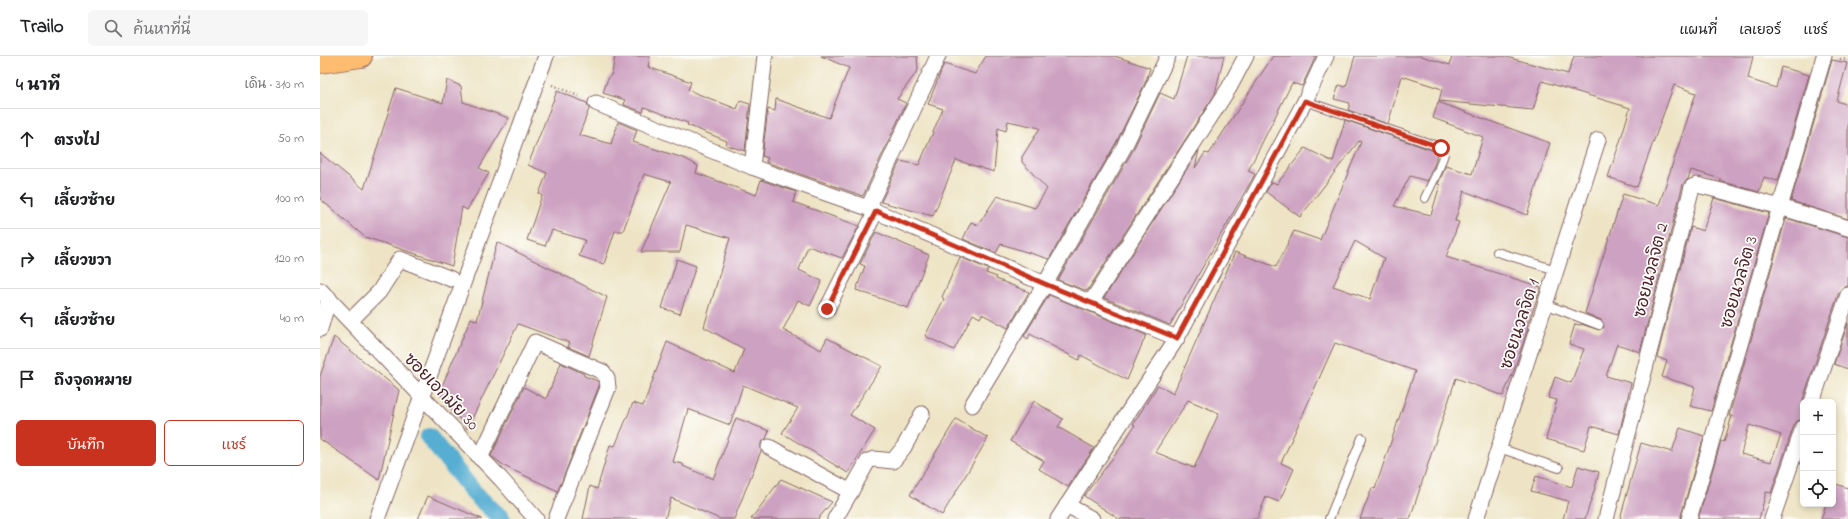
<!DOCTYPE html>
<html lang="th">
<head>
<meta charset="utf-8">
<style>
  :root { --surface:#fff; --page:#f6f6f6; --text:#202124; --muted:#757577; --line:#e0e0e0; --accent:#c8321e }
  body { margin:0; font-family:"Indie Flower","Playpen Sans Thai",sans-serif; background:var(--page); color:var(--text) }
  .controls { position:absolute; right:12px; bottom:12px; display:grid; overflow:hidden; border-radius:6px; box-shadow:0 2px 6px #0003 }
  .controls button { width:36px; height:36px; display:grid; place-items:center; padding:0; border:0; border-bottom:1px solid var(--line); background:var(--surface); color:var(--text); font:20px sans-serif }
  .stop { position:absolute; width:12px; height:12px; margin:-9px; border:3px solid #c8321e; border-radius:50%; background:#fff }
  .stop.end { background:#c8321e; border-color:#fff; box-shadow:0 1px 4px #0008 }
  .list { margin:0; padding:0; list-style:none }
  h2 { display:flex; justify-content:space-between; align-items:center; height:52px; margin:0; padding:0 16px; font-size:17px }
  h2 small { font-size:13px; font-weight:400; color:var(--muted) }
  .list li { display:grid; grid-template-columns:26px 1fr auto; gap:12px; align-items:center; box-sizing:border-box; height:60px; padding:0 16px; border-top:1px solid var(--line) }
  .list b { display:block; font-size:15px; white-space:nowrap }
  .list em { font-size:13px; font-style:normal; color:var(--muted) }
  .actions { display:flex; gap:8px; padding:12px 16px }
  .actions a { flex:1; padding:9px 0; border:1px solid var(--accent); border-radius:6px; text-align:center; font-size:14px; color:var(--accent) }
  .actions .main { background:var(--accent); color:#fff }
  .icon { flex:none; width:22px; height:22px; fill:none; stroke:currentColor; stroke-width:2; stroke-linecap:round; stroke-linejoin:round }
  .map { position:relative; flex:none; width:1528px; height:463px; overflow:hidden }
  header { display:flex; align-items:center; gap:24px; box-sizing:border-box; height:56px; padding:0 20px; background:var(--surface); border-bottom:1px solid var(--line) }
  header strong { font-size:19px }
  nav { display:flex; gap:22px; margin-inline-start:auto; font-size:14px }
  .search { width:280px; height:36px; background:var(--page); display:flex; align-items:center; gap:10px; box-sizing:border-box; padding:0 14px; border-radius:6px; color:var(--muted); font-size:15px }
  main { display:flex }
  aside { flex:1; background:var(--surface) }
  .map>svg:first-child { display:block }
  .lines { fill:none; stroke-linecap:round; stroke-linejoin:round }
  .canal { stroke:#56aed3; stroke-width:18 }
  .building { fill:#cda1c1; fill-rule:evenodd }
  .lane-casing { stroke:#836461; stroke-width:10 }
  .street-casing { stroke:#836461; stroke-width:17 }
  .primary-casing { stroke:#836461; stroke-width:24 }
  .path { stroke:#836461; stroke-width:2.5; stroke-dasharray:1 3; stroke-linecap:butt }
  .lane { stroke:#fff; stroke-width:8 }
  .street { stroke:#fff; stroke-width:15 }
  .primary { stroke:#febc70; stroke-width:22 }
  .route { stroke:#c8321e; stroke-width:5 }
  .labels { text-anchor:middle; stroke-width:3.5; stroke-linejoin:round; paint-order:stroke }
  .street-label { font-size:17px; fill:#4a1f2b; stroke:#fdfcf7 }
</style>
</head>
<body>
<header>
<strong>Trailo</strong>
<div class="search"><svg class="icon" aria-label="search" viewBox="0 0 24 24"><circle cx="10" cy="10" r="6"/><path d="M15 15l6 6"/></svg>ค้นหาที่นี่</div>
<nav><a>แผนที่</a><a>เลเยอร์</a><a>แชร์</a></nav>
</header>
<main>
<aside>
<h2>4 นาที<small>เดิน · 310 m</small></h2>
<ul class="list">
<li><svg class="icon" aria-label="ahead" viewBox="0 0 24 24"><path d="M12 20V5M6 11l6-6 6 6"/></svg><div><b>ตรงไป</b></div><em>50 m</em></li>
<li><svg class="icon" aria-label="left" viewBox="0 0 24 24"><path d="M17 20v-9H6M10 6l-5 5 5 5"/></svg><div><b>เลี้ยวซ้าย</b></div><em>100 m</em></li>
<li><svg class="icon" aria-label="right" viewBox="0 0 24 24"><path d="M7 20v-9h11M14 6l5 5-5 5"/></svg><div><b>เลี้ยวขวา</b></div><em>120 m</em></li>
<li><svg class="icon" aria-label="left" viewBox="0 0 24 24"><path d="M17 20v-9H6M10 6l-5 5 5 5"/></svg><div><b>เลี้ยวซ้าย</b></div><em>40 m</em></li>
<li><svg class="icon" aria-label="arrive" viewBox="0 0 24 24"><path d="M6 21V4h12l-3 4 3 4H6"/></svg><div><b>ถึงจุดหมาย</b></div></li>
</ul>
<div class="actions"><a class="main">บันทึก</a><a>แชร์</a></div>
</aside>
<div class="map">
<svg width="1528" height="463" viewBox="0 0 1528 463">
  <rect width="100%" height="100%" fill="#fdfcf7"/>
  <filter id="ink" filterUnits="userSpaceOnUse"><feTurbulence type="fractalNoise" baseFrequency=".025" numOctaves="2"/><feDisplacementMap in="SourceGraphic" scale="8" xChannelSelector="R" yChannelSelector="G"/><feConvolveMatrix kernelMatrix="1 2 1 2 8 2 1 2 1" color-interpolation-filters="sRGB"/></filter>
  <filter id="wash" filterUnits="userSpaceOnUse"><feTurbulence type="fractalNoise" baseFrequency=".012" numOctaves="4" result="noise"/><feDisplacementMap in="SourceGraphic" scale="16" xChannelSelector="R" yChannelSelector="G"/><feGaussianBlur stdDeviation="0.9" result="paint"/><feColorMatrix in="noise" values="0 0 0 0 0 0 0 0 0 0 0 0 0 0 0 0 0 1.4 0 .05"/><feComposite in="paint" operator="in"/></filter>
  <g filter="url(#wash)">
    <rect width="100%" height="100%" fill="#eee4c5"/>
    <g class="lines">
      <path class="canal" d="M109,381l47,58 26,24"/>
    </g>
    <g id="blocks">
      <g class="building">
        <path d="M295,0h35l-2,11 43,15 -3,8 49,19 3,-8 10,3 -5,47 -19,-6 1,-4 -40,-16 1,-2 -44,-16 -1,5 -19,-7 1,-5 -22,-7 4,-12 5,-8z"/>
        <path d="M501,0h96l1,14 -21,29 9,4 -43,93 -97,-34 2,-4 -6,-2 6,-47 7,2 1,-12 53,19 20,-50z"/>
        <path d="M666,0h129l35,12 -4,13 -30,62 -67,116 -48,-15 -5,9 -33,-14 8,-17 7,3 19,-29 38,12 12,-19 -25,-27v-5l18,-29 -32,-7 -2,10 -8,-3 -4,44 -38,-12 -23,56 -52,-14 19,-41 19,4 24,-56 -15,-5 16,-40 31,10z"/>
        <path d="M867,0h37l-9,38 -128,197 -29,-11 74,-128 28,-59 14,6z"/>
        <path d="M953,0h43l-14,30 -10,-3 -44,88 7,3 -85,151 -66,-27 95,-148 -4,18 10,-15 4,1z"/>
        <path d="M1035,0h66l29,9 2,-9h51l65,18 6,-18h179l-5,23 28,9 5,-21 28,8 -31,106 -14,-4 -5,15 -39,-11 1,-2 -30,-9 -3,9 -5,5 -43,168 -23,-8 -11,32 25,7 -12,51 -28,-8 -7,24 -38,-11 11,-39 -9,-2 7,-21 16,6 13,-34 -15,-5 6,-20 6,1v-1l18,6 5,-3 -3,-7 -16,-7 38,-119 36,11 37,-112 -22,-8 -37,102 -29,-10 12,-35 10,-34 -88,-27 -9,29 -94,-9 3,-12 -40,-13 -14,48 -40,-14 2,-7 -16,-4 5,-14 7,2z"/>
        <path d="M1512,4l15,3 -10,38 11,4v114l-57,-18z"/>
        <path d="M127,24l14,6 2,16 46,16 -30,50 10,5 -22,37 -5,-3 -10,59 -87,-29 -45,-38v-46l44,36 32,-101 47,15z"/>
        <path d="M237,35l30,12 2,6 -10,26 32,9 7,-22 19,8 -4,12 53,17 12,7 -2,7 60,22 5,-15 35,12 -3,10 66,24 -17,32 -34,-12 -9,24 23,11 -12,25 -12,-6 -15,30 38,20 6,-12 55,28 -32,49 25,15 -27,43 -66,-40 16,-25 -55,-23 -13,40 -42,-16 -15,53 10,2v2l30,13 23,-61 33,13 -3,8 -5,4v8l-27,68h-14l-49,-21 -6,21h-82l7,-33 7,3 13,-44 5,1 18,-43 10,3 24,-64 68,31 9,-24 -40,-22 26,-89 -44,-13 -6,27h-39l30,-70 -27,-8 -21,57h-8l-11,33 -25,-8 6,-16 -33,-10 -7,16 -18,-6 15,-45 -3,-1 8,-21 -19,-8z"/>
        <path d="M1118,46l112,41 -23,72 -63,-24 -9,30 4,1 -13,35 95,30 -14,40 1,1 -14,42 -11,26 -47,-18 -46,141h-50l12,-31 3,1 40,-118 -80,-28 -54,120 13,6 -15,33 -13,-5 -9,22h-138l-35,-23 37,-49 14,-22 -2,-1 25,-39 15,9 62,-142 41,15 18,-36 26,9 41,-98 -2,-1 -59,76 -34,-25 6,-10 5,2 28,-36 28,14 12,-42 92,32 -2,11 -8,18 -17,-5 -16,30 37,9 9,-30 -2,-1 8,-18 26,8 11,-37 -50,-19zM1035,185l29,17 -14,41 -37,-13zM868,344l31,13 -25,55 -39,-16z"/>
        <path d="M1394,142l55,15 -58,198 -21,-5 5,-19 -33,-10 5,-16 -10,-4 34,-130 12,4z"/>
        <path d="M1466,162l62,19v49l-6,2 -3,4 -36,107v20l-6,2 -3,4 -23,68 -5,-1 -7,27h-61l23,-78 3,1 8,-26h-3zM1429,369l32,10 -10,27 -30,-8z"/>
        <path d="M556,176l53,23 -21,53 -52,-18 9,-24 -5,-2z"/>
        <path d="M177,186l110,55 -18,59 -21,-9 2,-4 -52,-19 -51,105 -28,-36 32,-75 6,3z"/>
        <path d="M640,201l28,12 -2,4 11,4 -1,2 33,13 -21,36 -26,-14 -2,4 -7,-4 -19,36 -29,-14 19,-37 -2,-2z"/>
        <path d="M357,203l19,7 -16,48 -18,-6z"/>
        <path d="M729,239l97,40 -19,45 -46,-25 -2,5 -49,-26 -2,5 -4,-3z"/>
        <path d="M1528,267v46l-14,-5z"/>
        <path d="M14,281l65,53 -20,90 -59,-41v-63z"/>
        <path d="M241,307l23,11v2l14,5 1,5 -41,105 -52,-24 -15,-11 33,-69 22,12z"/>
        <path d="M714,345l29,18 -5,8 36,21 -26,39 -29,-18 5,-8 -34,-20z"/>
        <path d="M636,363l32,19 -46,77 -32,-20z"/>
        <path d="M1360,372l24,8 -24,83h-60l21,-76 31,9z"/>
        <path d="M1258,410l21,6 -4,16 -10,31h-22l5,-18 -37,-10 5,-15 36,11z"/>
        <path d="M461,423l51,23 -14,17h-67z"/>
        <path d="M1513,427l15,5v31h-27l5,-15h7z"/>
        <path d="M108,440l54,23h-64z"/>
      </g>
    </g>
  </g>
  <g filter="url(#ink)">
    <use href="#blocks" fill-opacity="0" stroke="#836461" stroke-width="1"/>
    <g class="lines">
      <defs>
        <g id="lane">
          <path d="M985,45l129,44 7,3 3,6 -6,17 -13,27"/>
          <path d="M1177,196l59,18"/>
          <path d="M1225,248l54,21"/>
          <path d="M1179,392l60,20"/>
          <path d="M1009,463l33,-81"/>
        </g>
        <g id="street">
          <path d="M276,47l156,64 116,41 177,76 132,54"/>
          <path d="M432,111l13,-111"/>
          <path d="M548,152l70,-152"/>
          <path d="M0,234l181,189 35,40"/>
          <path d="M771,246l138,-214 17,-32"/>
          <path d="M507,253l49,-98"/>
          <path d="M30,265l29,-29 21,-33 51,20"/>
          <path d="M0,273l9,-31"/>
          <path d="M1492,346l36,-107"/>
          <path d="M652,349l73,-121 79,-137 44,-91"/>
          <path d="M449,391l82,45"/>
          <path d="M160,402l55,-116 68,30 4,6 1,10 -52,131"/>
          <path d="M747,449l25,14"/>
          <path d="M57,463l169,-463"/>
          <path d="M515,463l33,-58 6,-2 19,2 11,-14 18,-33"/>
          <path d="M738,463l119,-181 128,-237 21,-45"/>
          <path d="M1156,463l122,-379"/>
          <path d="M1286,463l86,-332 5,-2c51,12 101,27 151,43"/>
          <path d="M1369,463l135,-463"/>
          <path d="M1452,463l31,-91"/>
        </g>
        <path id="primary" d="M0,6l41,-6"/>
      </defs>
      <use href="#lane" class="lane-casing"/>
      <use href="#street" class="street-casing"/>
      <use href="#primary" class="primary-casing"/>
      <g class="path">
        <path d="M1520,3l8,1"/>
        <path d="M232,29l29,12"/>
      </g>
      <use href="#lane" class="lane"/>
      <use href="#street" class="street"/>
      <use href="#primary" class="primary"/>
    </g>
  </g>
  <g class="lines" filter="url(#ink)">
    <path class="route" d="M507,253l49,-98 169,73 132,54 128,-237 129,44 7,3"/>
  </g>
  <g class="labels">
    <g class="street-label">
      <text transform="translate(1330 214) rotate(-76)" y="6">ซอยนวลจิต 2</text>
      <text transform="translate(1418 226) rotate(-74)" y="6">ซอยนวลจิต 3</text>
      <text transform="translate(1199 268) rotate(-72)" y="6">ซอยนวลจิต 1</text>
      <text transform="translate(122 335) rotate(46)" y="6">ซอยเอกมัย 30</text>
    </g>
  </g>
</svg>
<div class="controls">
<button>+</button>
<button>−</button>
<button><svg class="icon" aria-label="locate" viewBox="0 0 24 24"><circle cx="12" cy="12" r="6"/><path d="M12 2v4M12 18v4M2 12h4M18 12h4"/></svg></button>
</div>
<div class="stop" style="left:1121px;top:92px"></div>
<div class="stop end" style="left:507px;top:253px"></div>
</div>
</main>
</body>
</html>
